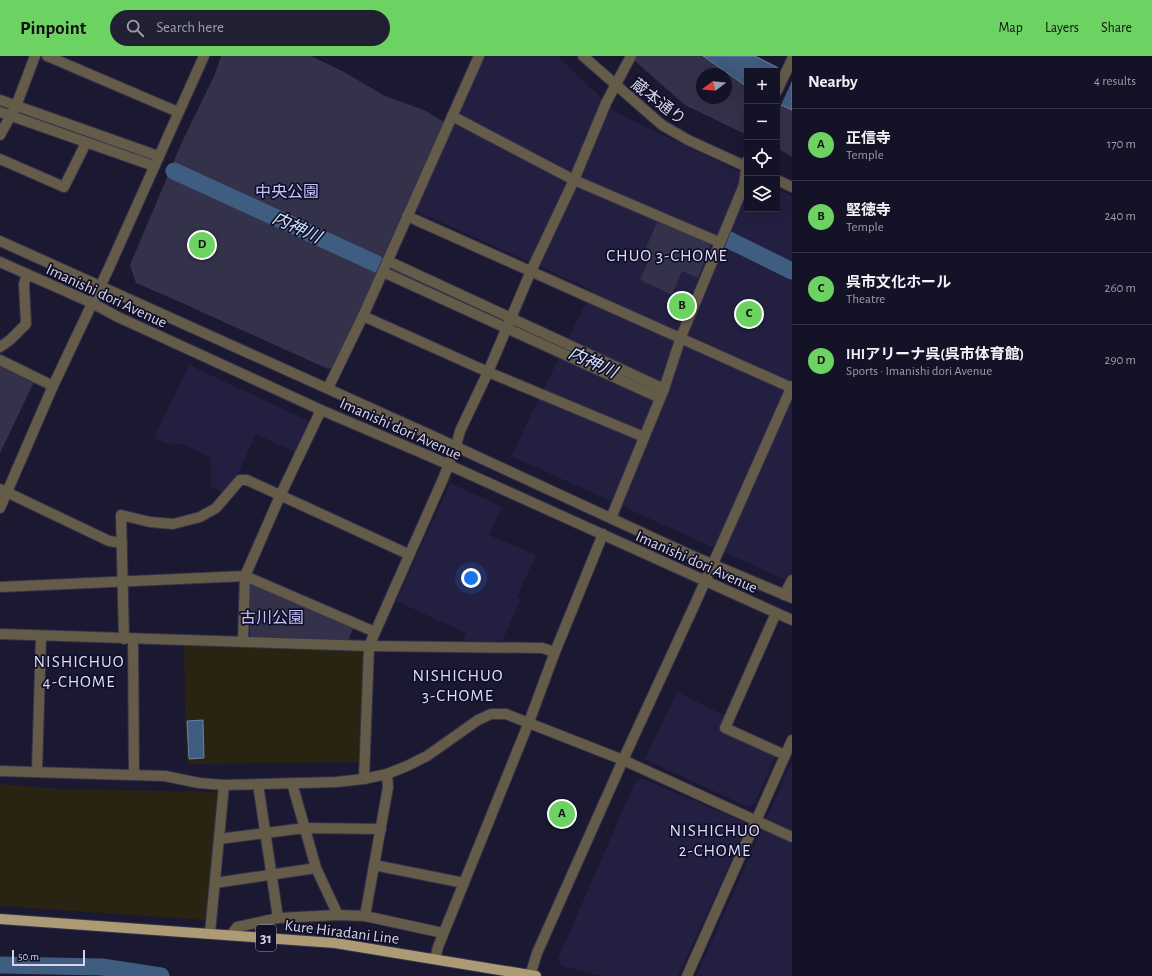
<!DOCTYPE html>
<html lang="en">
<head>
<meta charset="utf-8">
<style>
  :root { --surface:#141226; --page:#212032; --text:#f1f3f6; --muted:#9d9ea7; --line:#333243; --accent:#6cd362 }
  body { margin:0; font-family:"Alegreya Sans","Noto Sans JP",sans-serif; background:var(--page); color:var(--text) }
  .controls { position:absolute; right:12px; top:12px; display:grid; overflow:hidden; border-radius:0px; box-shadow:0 4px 16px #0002 }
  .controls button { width:36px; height:36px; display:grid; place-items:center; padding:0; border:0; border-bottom:1px solid var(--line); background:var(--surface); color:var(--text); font:20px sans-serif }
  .compass { position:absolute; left:696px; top:12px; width:36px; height:36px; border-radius:50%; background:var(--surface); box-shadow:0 4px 16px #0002; rotate:254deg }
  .scale { position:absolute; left:12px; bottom:10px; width:73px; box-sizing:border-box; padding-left:4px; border:2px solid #d5d4e7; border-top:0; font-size:11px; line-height:14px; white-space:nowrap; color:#d5d4e7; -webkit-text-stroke:3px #120f28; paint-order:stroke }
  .you { position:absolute; left:471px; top:522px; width:14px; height:14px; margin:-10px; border:3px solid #fff; border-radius:50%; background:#1a73e8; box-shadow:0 0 0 6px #1a73e833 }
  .badge { display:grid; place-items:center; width:26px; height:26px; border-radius:50%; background:var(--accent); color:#111; font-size:13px; font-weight:700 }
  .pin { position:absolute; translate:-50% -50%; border:2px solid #fff; box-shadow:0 1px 4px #0006 }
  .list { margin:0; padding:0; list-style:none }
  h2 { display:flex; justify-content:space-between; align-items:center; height:52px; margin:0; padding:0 16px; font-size:17px }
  h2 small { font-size:13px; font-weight:400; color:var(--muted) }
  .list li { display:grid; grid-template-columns:26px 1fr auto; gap:12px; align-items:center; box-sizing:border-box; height:72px; padding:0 16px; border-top:1px solid var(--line) }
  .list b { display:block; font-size:15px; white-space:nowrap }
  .list p { margin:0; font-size:13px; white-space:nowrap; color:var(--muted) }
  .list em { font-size:13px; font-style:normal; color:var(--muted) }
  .icon { flex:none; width:22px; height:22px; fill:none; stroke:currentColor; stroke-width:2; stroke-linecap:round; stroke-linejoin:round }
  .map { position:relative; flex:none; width:792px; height:920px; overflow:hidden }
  header { display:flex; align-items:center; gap:24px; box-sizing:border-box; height:56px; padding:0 20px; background:var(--accent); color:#111 }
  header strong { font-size:19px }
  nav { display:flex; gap:22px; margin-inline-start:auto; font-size:14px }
  .search { width:280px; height:36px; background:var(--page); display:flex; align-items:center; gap:10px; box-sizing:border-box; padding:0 14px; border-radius:22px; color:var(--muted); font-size:15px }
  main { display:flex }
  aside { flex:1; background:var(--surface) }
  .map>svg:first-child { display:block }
  .built { fill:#231f40 }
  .education { fill:#292312 }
  .green { fill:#34324b; fill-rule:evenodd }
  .water { fill:#3f5d80; stroke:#6c819f }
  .pier { fill:#1b1832 }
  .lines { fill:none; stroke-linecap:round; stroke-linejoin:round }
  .river { stroke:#3f5d80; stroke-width:17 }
  .minor-casing { stroke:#35324b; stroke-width:12 }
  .major-casing { stroke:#35324b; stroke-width:12 }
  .minor { stroke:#645b49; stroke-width:10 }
  .major { stroke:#ac9b74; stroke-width:10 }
  .labels { text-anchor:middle; stroke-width:3.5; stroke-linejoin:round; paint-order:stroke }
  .shield { fill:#120f28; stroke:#9a99ae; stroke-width:1 }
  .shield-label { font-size:15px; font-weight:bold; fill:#d5d4e7 }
  .street-label { font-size:16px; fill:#d5d4e7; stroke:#120f28 }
  .park-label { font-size:16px; fill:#c6c4fc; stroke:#120f28 }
  .water-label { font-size:17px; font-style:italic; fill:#cee2fa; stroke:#120f28 }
  .neighbourhood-label { font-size:17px; letter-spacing:1px; fill:#dfdffc; stroke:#120f28 }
</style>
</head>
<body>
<header>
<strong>Pinpoint</strong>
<div class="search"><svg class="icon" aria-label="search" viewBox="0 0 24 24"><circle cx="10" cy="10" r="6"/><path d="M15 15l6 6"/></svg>Search here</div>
<nav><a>Map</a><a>Layers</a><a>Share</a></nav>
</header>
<main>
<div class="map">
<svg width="792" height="920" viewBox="0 0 792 920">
  <rect width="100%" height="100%" fill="#1b1832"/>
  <g class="built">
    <path d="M482,0h76l59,57 130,62v34h30v-20l15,7v387l-281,-127 81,-166 -178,-80z"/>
    <path d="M189,309l120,56 -14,31 -39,-18 -19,42 -13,17 -13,-7v-28l-29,-14 -13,1 -15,-7z"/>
    <path d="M450,427l52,24 -13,28 47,20 -19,42 4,2 -19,42h-39l3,-8 -70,-32z"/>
    <path d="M677,636l49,24 -6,14 56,25 -21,48 -7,4 -103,-48z"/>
    <path d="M792,705v215h-96z"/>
    <path d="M643,723l101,43v11l-66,143h-76l-40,-10 -4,-7 78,-179z"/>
  </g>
  <g class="education">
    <path d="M184,588l181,6 -4,112 -174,2 -2,-51z"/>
    <path d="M0,728l61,5 158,3 -13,128 -206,-14z"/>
  </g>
  <g class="green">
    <path d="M221,0h90l33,16 41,24 39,14 20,12 -14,34 -95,211 -7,2 -148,-67 -44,-19 -6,-18 52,-123 33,-68z"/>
    <path d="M637,0h66l44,32v47l-62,-30 -50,-44zM702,18h24v24h-24z"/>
    <path d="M781,49l11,5v47l-15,-9v-35z"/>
    <path d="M658,164l53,23 -13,35 -16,-7 -10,24 -32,-15 8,-18 -7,-3z"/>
    <path d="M0,310l34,16 -34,71z"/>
    <path d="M250,528l104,43 -6,14 -98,-4z"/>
  </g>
  <g class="water">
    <path d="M703,0h52l37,19v35l-15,-7v-32h-30v16z"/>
    <path d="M203,664l1,38 -15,1 -2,-38z"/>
  </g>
  <path class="pier" d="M779,10l13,7v8l-12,26 -3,-2v-34z"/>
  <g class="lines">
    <g class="river">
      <path d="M0,50l139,49"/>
      <path d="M174,115l203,93"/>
      <path d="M729,184l63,31"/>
      <path d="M390,212l108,50"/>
      <path d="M516,271l32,15"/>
      <path d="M0,909l102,2 59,9"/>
    </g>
    <defs>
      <g id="minor">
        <path d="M47,0l131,56"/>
        <path d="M583,0l79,69 26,15 59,27"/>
        <path d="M777,35l15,-32"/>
        <path d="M0,44l158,56"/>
        <path d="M0,56l154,54"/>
        <path d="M452,60l122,64 145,62"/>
        <path d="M0,79l16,-29 19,-50"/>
        <path d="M0,103l64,28 22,-44"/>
        <path d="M777,124l15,7"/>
        <path d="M407,160l385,172"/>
        <path d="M0,185l437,197 249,115 106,45"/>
        <path d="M388,205l276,128"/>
        <path d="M0,206l92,41 26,14 203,93 108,46 363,164"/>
        <path d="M383,216l277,126"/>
        <path d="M363,260l125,56 156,65"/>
        <path d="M0,291l10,-7 16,-16 -2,-40 3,-10"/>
        <path d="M0,304l53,26"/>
        <path d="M328,332l35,-72 116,-260"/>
        <path d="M0,433l109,52 13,2"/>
        <path d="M0,452l53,-122 55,-116 96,-214"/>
        <path d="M611,462l53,-129 17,-52 63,-152 3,-24"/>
        <path d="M0,531l245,-11 130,56"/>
        <path d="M784,539l8,-15"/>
        <path d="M776,557l-51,115 60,27"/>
        <path d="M0,578l369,12 173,2 13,4"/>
        <path d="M124,583l-3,-124 29,7 23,2 27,-7 16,-9 24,-28h7l161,74"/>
        <path d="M133,583l1,135"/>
        <path d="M243,586l2,-66 35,-80 41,-86"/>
        <path d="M0,715l165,5 34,7 25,2 112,-3 28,-3 23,-5 20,-8 20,-10 51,-36 13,-6h15l117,46 169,77"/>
        <path d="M37,715l4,-135"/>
        <path d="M364,723l5,-133 74,-167 13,-33 4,-15 28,-59 43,-101 43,-91 32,-77 25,-47"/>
        <path d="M292,727l24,85 22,47"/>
        <path d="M258,728l20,134"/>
        <path d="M219,783l86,-11 76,1"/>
        <path d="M374,809l90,18"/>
        <path d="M215,827l101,-15"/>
        <path d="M365,860l23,-129 -1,-13"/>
        <path d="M210,877l14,-148"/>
        <path d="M231,879l6,-8 41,-9 60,-3 27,1 78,17"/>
        <path d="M435,903l3,-12 91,-225 26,-70 48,-118"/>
        <path d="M530,920l7,-23 86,-193 72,-156 97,-218"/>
        <path d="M687,920l105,-236"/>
      </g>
      <path id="major" d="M0,863l335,24 201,33"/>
    </defs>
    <use href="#minor" class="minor-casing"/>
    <use href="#major" class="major-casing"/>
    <use href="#minor" class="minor"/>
    <use href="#major" class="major"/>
  </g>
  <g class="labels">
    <rect class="shield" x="256" y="869" width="20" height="26" rx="3"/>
    <g class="shield-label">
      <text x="266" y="887">31</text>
    </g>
    <g class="street-label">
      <text transform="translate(659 45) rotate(38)" y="6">蔵本通り</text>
      <text transform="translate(107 239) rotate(25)" y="6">Imanishi dori Avenue</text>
      <text transform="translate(401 372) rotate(24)" y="6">Imanishi dori Avenue</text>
      <text transform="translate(697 505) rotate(24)" y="6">Imanishi dori Avenue</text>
      <text transform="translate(342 875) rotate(7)" y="6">Kure Hiradani Line</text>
    </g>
    <g class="park-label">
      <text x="287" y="141">中央公園</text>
      <text x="272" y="567">古川公園</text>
    </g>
    <g class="water-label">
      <text transform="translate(297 171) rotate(25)" y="6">内神川</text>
      <text transform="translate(593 306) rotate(25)" y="6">内神川</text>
    </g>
    <g class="neighbourhood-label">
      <text x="667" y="205">CHUO 3-CHOME</text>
      <text x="79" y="611">NISHICHUO<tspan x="79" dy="20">4-CHOME</tspan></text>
      <text x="458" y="625">NISHICHUO<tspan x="458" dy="20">3-CHOME</tspan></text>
      <text x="715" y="780">NISHICHUO<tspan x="715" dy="20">2-CHOME</tspan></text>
    </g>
  </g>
</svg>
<div class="controls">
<button>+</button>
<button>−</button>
<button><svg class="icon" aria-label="locate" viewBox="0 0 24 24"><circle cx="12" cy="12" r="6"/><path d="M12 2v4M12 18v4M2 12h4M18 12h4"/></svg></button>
<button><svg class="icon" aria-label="layers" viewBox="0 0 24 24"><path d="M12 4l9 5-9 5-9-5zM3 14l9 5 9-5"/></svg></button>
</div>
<svg class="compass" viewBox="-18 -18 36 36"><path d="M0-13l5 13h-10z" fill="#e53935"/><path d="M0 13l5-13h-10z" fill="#9d9ea7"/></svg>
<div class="scale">50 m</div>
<div class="you"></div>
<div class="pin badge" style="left:562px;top:758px">A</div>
<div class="pin badge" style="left:682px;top:250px">B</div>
<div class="pin badge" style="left:749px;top:258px">C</div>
<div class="pin badge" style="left:202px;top:189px">D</div>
</div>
<aside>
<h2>Nearby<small>4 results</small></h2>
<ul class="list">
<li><span class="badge">A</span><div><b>正信寺</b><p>Temple</p></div><em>170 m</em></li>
<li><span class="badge">B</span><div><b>堅徳寺</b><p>Temple</p></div><em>240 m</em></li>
<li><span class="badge">C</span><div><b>呉市文化ホール</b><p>Theatre</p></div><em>260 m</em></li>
<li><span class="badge">D</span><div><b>IHIアリーナ呉(呉市体育館)</b><p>Sports · Imanishi dori Avenue</p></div><em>290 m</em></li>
</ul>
</aside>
</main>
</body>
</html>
